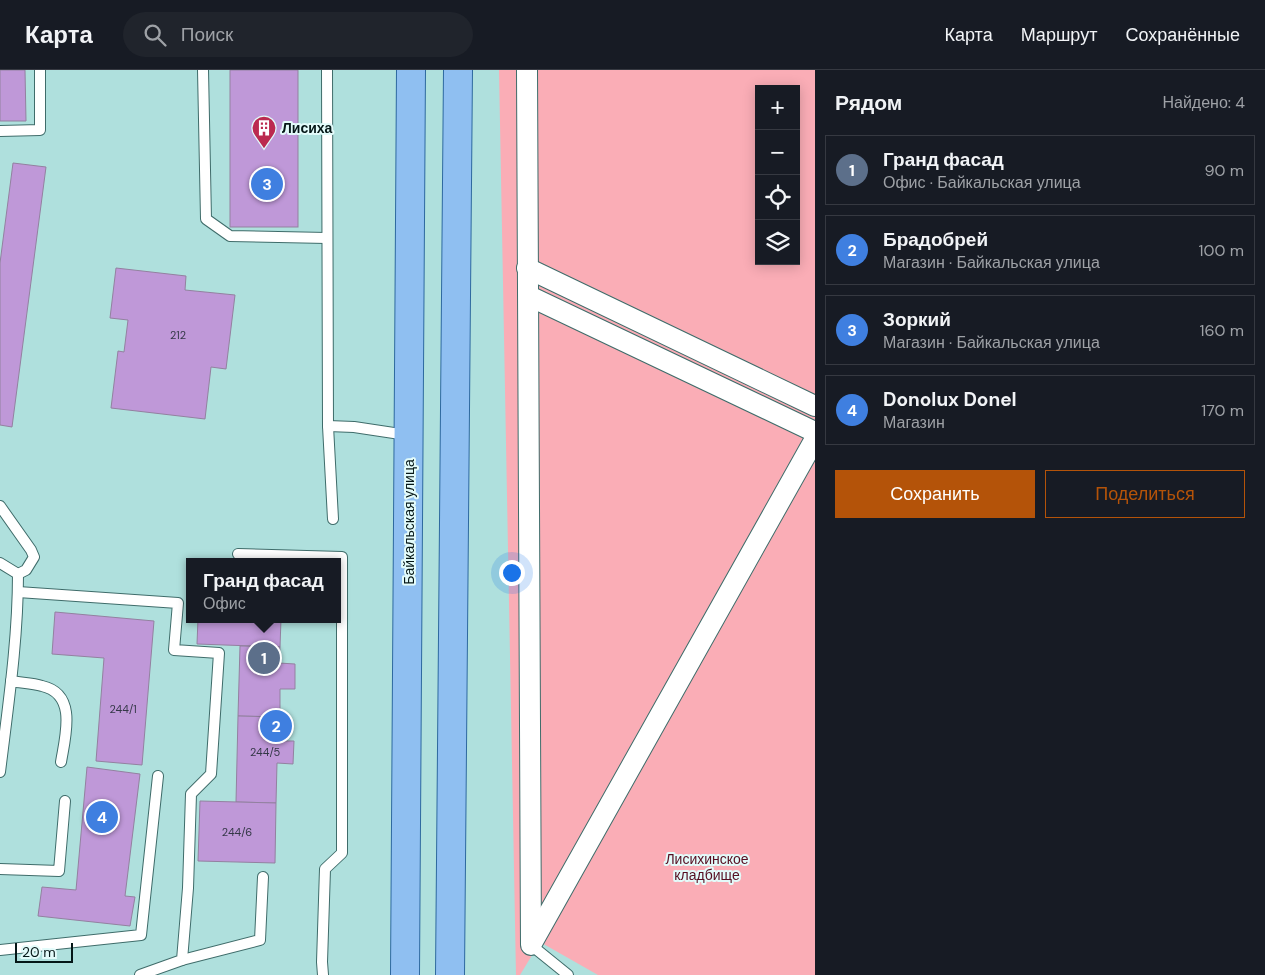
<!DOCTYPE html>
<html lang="ru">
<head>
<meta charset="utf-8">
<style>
  :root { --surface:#171b24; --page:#20242c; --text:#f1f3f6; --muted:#9ea1a6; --line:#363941; --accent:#b45309 }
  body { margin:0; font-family:"DM Sans",sans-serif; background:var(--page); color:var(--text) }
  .controls { position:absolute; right:15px; top:15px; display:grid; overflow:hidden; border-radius:0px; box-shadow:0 2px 12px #0003 }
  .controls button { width:45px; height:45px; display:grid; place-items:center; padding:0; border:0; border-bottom:1px solid var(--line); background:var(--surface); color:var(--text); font:25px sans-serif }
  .scale { position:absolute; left:15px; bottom:12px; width:58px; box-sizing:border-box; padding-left:5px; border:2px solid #051717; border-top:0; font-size:14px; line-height:18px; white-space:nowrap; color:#051717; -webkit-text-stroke:4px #e3fbfa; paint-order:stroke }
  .you { position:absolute; left:511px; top:502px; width:18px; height:18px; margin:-12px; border:4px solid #fff; border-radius:50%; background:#1a73e8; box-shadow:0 0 0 8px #1a73e833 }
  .badge { display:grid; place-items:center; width:32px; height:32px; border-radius:50%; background:var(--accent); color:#fff; font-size:16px; font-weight:700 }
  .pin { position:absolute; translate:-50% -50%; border:2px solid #fff; box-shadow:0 1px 5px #0006 }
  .popup { position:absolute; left:186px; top:488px; width:155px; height:65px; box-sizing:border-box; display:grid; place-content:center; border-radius:0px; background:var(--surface); filter:drop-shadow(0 1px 4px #0005); font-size:16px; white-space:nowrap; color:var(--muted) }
  .popup b { font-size:19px; color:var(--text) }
  .popup::after { content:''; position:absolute; left:50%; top:100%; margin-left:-10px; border:10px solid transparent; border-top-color:var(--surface) }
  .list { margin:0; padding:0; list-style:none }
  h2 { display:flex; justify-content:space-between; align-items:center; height:65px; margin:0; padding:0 20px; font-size:21px }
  h2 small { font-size:16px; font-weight:400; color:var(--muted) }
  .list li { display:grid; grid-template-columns:32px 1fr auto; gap:15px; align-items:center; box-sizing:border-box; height:70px; margin:0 10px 10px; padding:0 10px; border:1px solid var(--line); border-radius:0px }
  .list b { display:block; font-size:19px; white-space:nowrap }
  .list p { margin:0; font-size:16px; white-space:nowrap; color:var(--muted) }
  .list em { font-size:16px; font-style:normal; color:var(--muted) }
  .actions { display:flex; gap:10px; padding:15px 20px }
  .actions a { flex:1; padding:11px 0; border:1px solid var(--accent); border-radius:0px; text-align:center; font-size:18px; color:var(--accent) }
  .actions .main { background:var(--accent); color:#fff }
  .icon { flex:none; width:28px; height:28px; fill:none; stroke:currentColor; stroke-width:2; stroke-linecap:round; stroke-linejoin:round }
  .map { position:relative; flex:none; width:815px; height:905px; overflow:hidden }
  header { display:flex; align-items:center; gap:30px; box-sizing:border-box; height:70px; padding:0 25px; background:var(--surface); border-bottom:1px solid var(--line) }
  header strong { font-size:24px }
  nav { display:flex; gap:28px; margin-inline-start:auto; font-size:18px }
  .search { width:350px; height:45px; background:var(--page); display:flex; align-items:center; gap:12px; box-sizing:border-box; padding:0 18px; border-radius:28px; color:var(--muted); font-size:19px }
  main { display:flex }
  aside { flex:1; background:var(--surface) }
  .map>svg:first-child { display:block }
  .green { fill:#faadb6; fill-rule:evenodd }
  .building { fill:#bf98d8; stroke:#9381a0 }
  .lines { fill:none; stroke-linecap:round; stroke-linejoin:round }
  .lane-casing { stroke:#3f6c6a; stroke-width:12 }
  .street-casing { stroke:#3f6c6a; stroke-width:22 }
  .primary-casing { stroke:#2e699f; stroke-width:30 }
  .lane { stroke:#fff; stroke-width:10 }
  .street { stroke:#fff; stroke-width:20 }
  .primary { stroke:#8fbff1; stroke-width:28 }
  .labels { text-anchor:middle; stroke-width:4; stroke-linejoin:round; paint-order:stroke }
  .number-label { font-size:11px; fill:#343747 }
  .poi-label { font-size:14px; font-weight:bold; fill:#051717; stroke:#e3fbfa; text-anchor:start }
  .street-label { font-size:14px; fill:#051717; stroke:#e3fbfa }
  .park-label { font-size:14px; fill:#570e21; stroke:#e3fbfa }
</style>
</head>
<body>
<header>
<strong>Карта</strong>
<div class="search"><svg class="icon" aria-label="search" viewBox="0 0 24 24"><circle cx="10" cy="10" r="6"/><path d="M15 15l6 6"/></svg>Поиск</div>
<nav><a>Карта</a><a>Маршрут</a><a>Сохранённые</a></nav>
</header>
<main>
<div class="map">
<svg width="815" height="905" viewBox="0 0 815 905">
  <rect width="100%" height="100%" fill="#afe0dd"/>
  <path class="green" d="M499,0h316v905h-217l-58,-33 -20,33h-4zM759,19h37v172h-37z"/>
  <g class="building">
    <path d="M0,0h25l1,51h-26z"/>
    <rect x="230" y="0" width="68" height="157"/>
    <path d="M13,93l33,4 -34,260 -12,-2v-162z"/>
    <path d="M116,198l70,8 -1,14 50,5 -9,74 -15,-2 -6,52 -94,-11 7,-57 6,1 4,-32 -18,-2z"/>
    <path d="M55,542l99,9 -12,144 -46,-4 8,-103 -52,-4z"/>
    <path d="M198,549h83l-1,28 -83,-3z"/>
    <path d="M240,576l40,1 -1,16 16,1v25h-15v28l-42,-1z"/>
    <path d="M238,646l42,1 -1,24h15l-1,23 -16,-1 -1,40 -40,-1z"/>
    <path d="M87,697l53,7 -15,122 10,1 -5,29 -92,-10 4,-29 34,3z"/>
    <path d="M200,731l76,2 -1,60 -77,-2z"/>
  </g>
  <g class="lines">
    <defs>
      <g id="lane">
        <path d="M203,0l3,149 24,17 97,2"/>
        <path d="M327,0l1,356 5,93"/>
        <path d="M0,61l40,-1v-60"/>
        <path d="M328,356l26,1 53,8"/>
        <path d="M0,436l31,44 3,7 -8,13 -8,4"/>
        <path d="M238,484l104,3v296l-17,16 -3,93 1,13"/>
        <path d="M0,493l18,11c0,66 -10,132 -18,198"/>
        <path d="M18,522l160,11 -4,47 45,3 -8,121 -20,20 -3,94 -6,72 -42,15"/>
        <path d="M11,611c10,2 21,2 31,5 36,8 23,51 19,76"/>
        <path d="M0,799l59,2 6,-70"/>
        <path d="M531,875l37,30"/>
        <path d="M0,880l141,-15 17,-159"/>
        <path d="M182,890l78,-20 3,-63"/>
      </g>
      <g id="street">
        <path d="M527,0l4,875"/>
        <path d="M527,198l288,138"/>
        <path d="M529,226l286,136"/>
        <path d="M532,873l283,-504"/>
      </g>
      <g id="primary">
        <path d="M405,905l6,-905"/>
        <path d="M450,905l8,-905"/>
      </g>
    </defs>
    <use href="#lane" class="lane-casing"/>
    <use href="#street" class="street-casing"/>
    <use href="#primary" class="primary-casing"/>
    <use href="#lane" class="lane"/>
    <use href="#street" class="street"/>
    <use href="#primary" class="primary"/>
  </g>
  <defs>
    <symbol id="building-pin" viewBox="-11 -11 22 30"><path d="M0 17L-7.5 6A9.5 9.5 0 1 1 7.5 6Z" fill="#bb2a4f" stroke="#e3fbfa"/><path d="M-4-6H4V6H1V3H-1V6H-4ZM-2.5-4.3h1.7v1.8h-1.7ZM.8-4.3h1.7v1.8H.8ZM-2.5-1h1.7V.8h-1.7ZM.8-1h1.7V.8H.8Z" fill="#fff"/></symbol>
  </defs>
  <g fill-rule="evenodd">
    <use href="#building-pin" x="250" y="44" width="28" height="38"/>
  </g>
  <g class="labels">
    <g class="number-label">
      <text x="178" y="269">212</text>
      <text x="123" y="643">244/1</text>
      <text x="265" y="686">244/5</text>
      <text x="237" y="766">244/6</text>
    </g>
    <g class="poi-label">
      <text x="282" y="63">Лисиха</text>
    </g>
    <g class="street-label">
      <text transform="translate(409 452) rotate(-90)" y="5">Байкальская улица</text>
    </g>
    <g class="park-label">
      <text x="707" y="794">Лисихинское<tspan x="707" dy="16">кладбище</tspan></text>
    </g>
  </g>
</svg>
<div class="controls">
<button>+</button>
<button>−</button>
<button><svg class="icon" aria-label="locate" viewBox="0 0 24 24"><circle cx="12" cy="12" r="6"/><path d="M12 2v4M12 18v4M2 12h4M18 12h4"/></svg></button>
<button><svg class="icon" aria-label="layers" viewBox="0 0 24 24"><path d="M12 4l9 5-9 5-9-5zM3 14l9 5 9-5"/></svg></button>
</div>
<div class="scale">20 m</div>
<div class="you"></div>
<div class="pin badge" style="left:264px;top:588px;background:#5c6f8a">1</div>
<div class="popup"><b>Гранд фасад</b>Офис</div>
<div class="pin badge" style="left:276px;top:656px;background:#3f7fe0">2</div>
<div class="pin badge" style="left:267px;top:114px;background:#3f7fe0">3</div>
<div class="pin badge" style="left:102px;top:747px;background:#3f7fe0">4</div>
</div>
<aside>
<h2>Рядом<small>Найдено: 4</small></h2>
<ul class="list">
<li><span class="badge" style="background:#5c6f8a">1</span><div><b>Гранд фасад</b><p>Офис · Байкальская улица</p></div><em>90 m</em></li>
<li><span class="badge" style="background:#3f7fe0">2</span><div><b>Брадобрей</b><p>Магазин · Байкальская улица</p></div><em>100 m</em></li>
<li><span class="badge" style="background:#3f7fe0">3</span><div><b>Зоркий</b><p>Магазин · Байкальская улица</p></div><em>160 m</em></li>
<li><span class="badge" style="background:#3f7fe0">4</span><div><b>Donolux Donel</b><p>Магазин</p></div><em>170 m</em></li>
</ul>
<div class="actions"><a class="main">Сохранить</a><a>Поделиться</a></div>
</aside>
</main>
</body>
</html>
